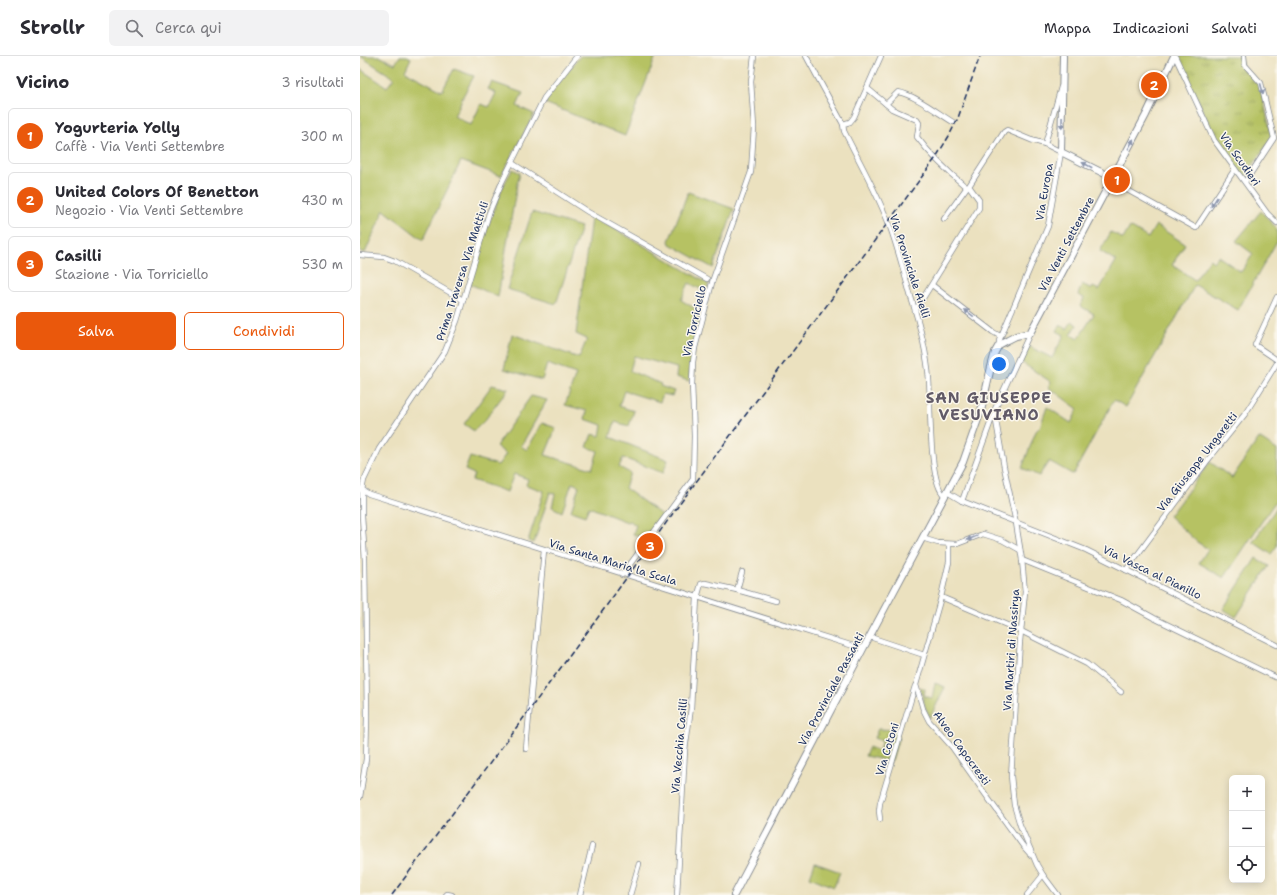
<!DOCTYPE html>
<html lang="it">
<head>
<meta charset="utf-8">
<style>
  :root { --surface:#fff; --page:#f2f2f3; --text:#2b2b33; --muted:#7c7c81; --line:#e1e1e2; --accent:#ea580c }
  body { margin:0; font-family:"Shantell Sans",sans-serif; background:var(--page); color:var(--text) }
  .controls { position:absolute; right:12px; bottom:12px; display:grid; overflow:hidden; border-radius:6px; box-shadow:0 2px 10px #0003 }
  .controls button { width:36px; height:36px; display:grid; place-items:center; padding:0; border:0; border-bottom:1px solid var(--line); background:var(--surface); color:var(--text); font:20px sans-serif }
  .you { position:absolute; left:639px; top:308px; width:14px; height:14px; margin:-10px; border:3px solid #fff; border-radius:50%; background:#1a73e8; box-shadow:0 0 0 6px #1a73e833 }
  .badge { display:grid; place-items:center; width:26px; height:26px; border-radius:50%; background:var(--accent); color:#fff; font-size:13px; font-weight:700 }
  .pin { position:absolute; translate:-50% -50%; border:2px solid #fff; box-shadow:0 1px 4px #0006 }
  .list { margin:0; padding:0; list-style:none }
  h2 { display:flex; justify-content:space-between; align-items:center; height:52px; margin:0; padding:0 16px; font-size:17px }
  h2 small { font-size:13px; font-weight:400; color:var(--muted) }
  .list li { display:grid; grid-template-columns:26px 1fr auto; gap:12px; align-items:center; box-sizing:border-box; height:56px; margin:0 8px 8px; padding:0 8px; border:1px solid var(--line); border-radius:6px }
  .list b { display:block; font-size:15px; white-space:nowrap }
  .list p { margin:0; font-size:13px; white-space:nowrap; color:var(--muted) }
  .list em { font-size:13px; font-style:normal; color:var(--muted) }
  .actions { display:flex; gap:8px; padding:12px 16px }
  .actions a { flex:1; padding:9px 0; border:1px solid var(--accent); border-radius:6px; text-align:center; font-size:14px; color:var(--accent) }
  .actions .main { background:var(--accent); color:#fff }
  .icon { flex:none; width:22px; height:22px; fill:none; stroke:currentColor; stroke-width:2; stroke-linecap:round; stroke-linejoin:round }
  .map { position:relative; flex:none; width:917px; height:839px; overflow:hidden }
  header { display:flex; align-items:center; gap:24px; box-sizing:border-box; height:56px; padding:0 20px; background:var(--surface); border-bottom:1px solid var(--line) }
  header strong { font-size:19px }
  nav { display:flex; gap:22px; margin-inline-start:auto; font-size:14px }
  .search { width:280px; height:36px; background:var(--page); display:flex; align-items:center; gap:10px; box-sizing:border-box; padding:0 14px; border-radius:6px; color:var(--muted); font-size:15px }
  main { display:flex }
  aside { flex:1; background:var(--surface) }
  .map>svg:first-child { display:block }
  .grass { fill:#b6c264; stroke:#687861 }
  .park { fill:url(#park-tufts); stroke:#687861 }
  .garden { fill:url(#garden-dots); stroke:#687861 }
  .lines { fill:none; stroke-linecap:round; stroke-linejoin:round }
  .minor-casing { stroke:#83888e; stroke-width:6 }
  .major-casing { stroke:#83888e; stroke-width:8 }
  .minor { stroke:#fff; stroke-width:4.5 }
  .major { stroke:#fff; stroke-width:6 }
  .rail { stroke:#1b2f5e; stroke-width:1.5; stroke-dasharray:6 3; stroke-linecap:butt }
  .oneway { fill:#8d97ae }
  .labels { text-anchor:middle; stroke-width:3; stroke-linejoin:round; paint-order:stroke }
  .street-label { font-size:11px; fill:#1b2f5e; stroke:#fbf7ec }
  .district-label { font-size:15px; font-weight:bold; letter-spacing:1px; fill:#615a67; stroke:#fbf7ec }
</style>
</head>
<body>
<header>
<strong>Strollr</strong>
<div class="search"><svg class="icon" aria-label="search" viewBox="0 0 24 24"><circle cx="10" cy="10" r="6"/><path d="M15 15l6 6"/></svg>Cerca qui</div>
<nav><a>Mappa</a><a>Indicazioni</a><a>Salvati</a></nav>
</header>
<main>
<aside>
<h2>Vicino<small>3 risultati</small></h2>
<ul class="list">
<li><span class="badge">1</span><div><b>Yogurteria Yolly</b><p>Caffè · Via Venti Settembre</p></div><em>300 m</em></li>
<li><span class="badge">2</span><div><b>United Colors Of Benetton</b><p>Negozio · Via Venti Settembre</p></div><em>430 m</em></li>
<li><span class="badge">3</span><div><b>Casilli</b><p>Stazione · Via Torriciello</p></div><em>530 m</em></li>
</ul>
<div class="actions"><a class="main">Salva</a><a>Condividi</a></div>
</aside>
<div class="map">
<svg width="917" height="839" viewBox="0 0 917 839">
  <defs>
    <pattern id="park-tufts" width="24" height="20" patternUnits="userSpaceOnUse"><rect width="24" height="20" fill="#b6c264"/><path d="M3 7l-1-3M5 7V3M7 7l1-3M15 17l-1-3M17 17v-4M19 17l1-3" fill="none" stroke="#939e56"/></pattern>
    <pattern id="garden-dots" width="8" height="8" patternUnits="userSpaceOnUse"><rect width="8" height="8" fill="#b6c264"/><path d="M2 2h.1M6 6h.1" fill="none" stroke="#939e56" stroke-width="1.8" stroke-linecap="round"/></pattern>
  </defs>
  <rect width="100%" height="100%" fill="#fbf7ec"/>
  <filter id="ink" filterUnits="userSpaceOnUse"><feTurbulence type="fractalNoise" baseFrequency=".025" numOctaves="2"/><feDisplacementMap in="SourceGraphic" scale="8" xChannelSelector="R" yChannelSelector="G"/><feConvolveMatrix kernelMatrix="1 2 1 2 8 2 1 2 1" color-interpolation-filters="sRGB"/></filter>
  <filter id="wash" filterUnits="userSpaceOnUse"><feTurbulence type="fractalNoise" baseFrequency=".012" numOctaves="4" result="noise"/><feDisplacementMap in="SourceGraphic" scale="16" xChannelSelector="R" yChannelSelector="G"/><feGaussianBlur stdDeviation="0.9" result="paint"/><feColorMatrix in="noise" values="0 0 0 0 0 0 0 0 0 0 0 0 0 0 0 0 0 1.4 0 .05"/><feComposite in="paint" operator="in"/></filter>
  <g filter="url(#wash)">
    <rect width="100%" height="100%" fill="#ebe1bf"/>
    <g class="grass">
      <path d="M0,0h19l16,8 5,-8h7l4,2 -6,13 37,20 12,-22 20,7 -12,22 -2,6 -6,12 17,9 10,-21 8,3 7,-14 -8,-4 4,-7 31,11 -6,13 17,8 -33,62 -40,-15 -38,79 -39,-30 -19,43 -5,-1v-183l27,18 7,-9z"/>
      <path d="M220,0h76l-31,80 -80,-33 6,-10z"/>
      <path d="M153,113l7,4 -3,11 -19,113 -28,-13c8,-28 16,-55 27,-82 4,-12 9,-23 16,-33z"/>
      <path d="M328,136l46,17 -21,59 -43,-24 -1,-3z"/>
      <path d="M901,155l16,18v12l-39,69 -43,-25 -69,122 -12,-7 -40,73 -2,1 -23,-13 -10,15 -17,-8 14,-37 4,-4 7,-20 24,16 7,-14 -30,-22 3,-5 -30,-20 7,-16 24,12 12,-23 -7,-4 3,-6 7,4 5,-8 5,4 -6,10 7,4 16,-25 -14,-8 4,-8 -6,-3 4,-11 10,5 1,-2 6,3 17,-29 -16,-10 11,-19 12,7 7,-12 18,11 8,-13 29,19 -13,21 23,15 15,-21 3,3 5,-6 23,16 12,-18 -17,-13z"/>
      <path d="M172,156l49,15 -25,77 -49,-15z"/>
      <path d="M231,162l6,2 18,9 94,55 -3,8 -17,-9 -8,17 20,12 -7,32 -5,37 -13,-4 1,-9 -43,-12 -4,15 31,13 -1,2 14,5 -2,5 -9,-2 -3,8 -36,-11 -5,15 15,5 -5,15 -14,-4 -5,15 58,23 -5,13 -40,-15 -4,9 11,6 -5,15 38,28 -17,23 -13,-5 3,-9 -7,-4 -2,1 -38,-15 -4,9 -14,-5 8,-25 -7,-3 -10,29 -10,-5 3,-13 -5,-2 -16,51 -6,-2 16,-50 -18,-6 2,-6 -14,-5 -7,18 -35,-12 2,-6 -9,-4 5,-13 28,8 8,-11 -10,-8 35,-50 16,4 -26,46 6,4 15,-27 14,5 -11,27 47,14 6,-18 -11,-4 5,-13 8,2 2,-11 -17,-6 2,-8 -22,-6 11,-31 -29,-10 -5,16 -38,-11 8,-35 67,24 8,-19 -11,-5z"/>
      <path d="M132,329l16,4 -23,31 -11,11 -10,-7z"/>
      <path d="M899,382l18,12v53l-2,-1 -51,76 -25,-15 9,-14 -11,-7 -28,-26 41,-54 22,16z"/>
      <path d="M917,451v39l-6,8 -18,-12z"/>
      <path d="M896,502l13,8 -33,51 -13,-8z"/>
      <path d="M575,627l10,4 -15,31 -5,-11 -5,-20 5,2 -1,7 8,2z"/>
      <path d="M455,807l25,9 -6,15 -24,-10z"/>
    </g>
    <path class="park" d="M817,0h65v10l18,19 12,53 -28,40 -28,-39z"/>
    <path class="garden" d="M518,673l20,1 -1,5 2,1 -7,24 -3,1 -24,-5 4,-9 10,4 3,-10 -8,-3z"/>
  </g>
  <g filter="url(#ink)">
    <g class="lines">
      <defs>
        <g id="minor">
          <path d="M446,0l37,68 1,7c16,32 34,63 46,96 8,22 14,45 20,67 9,28 17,57 19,86 2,22 -1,104 16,116"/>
          <path d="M815,0l39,84 53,73 10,10"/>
          <path d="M884,0l1,9 16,18 13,55 -29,44"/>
          <path d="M507,32l25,21 25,11 2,3 -2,14c15,20 30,34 49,50"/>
          <path d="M526,48l12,-12c17,3 40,21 55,30"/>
          <path d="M483,68l7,-2 4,-5 27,-61"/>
          <path d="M685,88l16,-57"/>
          <path d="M152,107l76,49 119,67"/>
          <path d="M751,125l85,47 39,-59"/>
          <path d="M584,163l23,-32"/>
          <path d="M0,199l24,2 11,4 68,39"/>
          <path d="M572,229l61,47 7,4"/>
          <path d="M917,241l-22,48 22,15"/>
          <path d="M555,255l64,-103v-8l-10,-14 35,-54 3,-2 24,10 14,4 16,8 -13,74 -49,115v4"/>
          <path d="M670,277l-35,76v6l9,52 12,56 6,37 3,32 -5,49 -9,135 3,29 6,20 17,40 6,10 15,20"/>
          <path d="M1,433l8,5 494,155"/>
          <path d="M587,436l15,9 124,49 191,95"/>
          <path d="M602,445l29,-80 4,-6"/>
          <path d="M562,482l16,5 19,1 26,-10 19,6 18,10"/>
          <path d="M589,488v18l-8,35 -25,88 7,24 6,12 23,26 36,51 35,48 8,9"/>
          <path d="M662,504l99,40 33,18 123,60"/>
          <path d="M766,514l82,-110 37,-46 32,-51"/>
          <path d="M262,519l71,-96 1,-43 -2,-52 1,-22 2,-14 18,-69 38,-107 3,-45 -3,-45 3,-26"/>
          <path d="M377,534l5,-18"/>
          <path d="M581,541l80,34 66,33 34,28"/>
          <path d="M510,581l54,18"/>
          <path d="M166,693l18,-199"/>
          <path d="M0,741l6,-38 1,-41 -2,-158 -3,-44v-26l2,-10 15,-31 66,-98 12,-30 32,-108 13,-31 42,-84 33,-42"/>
          <path d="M520,763l-1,-8 1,-8 35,-117"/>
          <path d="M86,839l1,-1 5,1"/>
          <path d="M220,839l12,-49"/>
          <path d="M270,839l9,-31"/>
          <path d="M317,839l8,-145 6,-42 6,-110 4,-14 4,-1 32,7 39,11"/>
          <path d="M667,839l16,-20"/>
        </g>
        <g id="major">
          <path d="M703,0l-2,96 52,26"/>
          <path d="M374,839l129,-246 100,-187 18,-51 10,-44 4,-15 4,-7 9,-5 8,-4 14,-3 116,-218 28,-59"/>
        </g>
      </defs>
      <use href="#minor" class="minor-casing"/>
      <use href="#major" class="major-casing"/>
      <use href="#minor" class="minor"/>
      <use href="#major" class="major"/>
      <path class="rail" d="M32,839l199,-268 88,-122 256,-346 14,-23 9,-18 22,-62"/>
    </g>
    <defs><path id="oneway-solid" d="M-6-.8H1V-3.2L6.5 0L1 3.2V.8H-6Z"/></defs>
    <g class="oneway">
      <use href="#oneway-solid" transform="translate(902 33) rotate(75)"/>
      <use href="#oneway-solid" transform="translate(702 67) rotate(91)"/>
      <use href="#oneway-solid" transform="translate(771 88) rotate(-62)"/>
      <use href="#oneway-solid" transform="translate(727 109) rotate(-152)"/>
      <use href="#oneway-solid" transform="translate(854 146) rotate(123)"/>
      <use href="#oneway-solid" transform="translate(609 257) rotate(-143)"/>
      <use href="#oneway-solid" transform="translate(612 482) rotate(157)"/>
    </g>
  </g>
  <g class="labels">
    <g class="street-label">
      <text transform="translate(880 103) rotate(55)" y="4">Via Scudieri</text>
      <text transform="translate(684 136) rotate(-80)" y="4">Via Europa</text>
      <text transform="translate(706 188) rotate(-62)" y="4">Via Venti Settembre</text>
      <text transform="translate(550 210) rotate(72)" y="4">Via Provinciale Aielli</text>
      <text transform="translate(102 215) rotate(-72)" y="4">Prima Traversa Via Mattiuli</text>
      <text transform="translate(334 265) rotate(-77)" y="4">Via Torriciello</text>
      <text transform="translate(837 406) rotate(-52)" y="4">Via Giuseppe Ungaretti</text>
      <text transform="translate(253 506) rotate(17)" y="4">Via Santa Maria la Scala</text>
      <text transform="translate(792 516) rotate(26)" y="4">Via Vasca al Pianillo</text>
      <text transform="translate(651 594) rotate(-86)" y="4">Via Martiri di Nassirya</text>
      <text transform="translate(471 633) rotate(-62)" y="4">Via Provinciale Passanti</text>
      <text transform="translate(319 690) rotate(-85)" y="4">Via Vecchia Casilli</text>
      <text transform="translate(602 692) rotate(54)" y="4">Alveo Capocresti</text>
      <text transform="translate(527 693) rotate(-73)" y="4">Via Cotoni</text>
    </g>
    <g class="district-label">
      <text x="629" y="347">SAN GIUSEPPE<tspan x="629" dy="17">VESUVIANO</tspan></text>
    </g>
  </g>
</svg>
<div class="controls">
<button>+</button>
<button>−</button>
<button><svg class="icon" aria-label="locate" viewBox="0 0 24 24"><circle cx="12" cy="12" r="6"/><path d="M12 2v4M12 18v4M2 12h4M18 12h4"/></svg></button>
</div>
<div class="you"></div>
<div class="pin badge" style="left:757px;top:124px">1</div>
<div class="pin badge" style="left:794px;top:29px">2</div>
<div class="pin badge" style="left:290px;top:490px">3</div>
</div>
</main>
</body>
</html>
